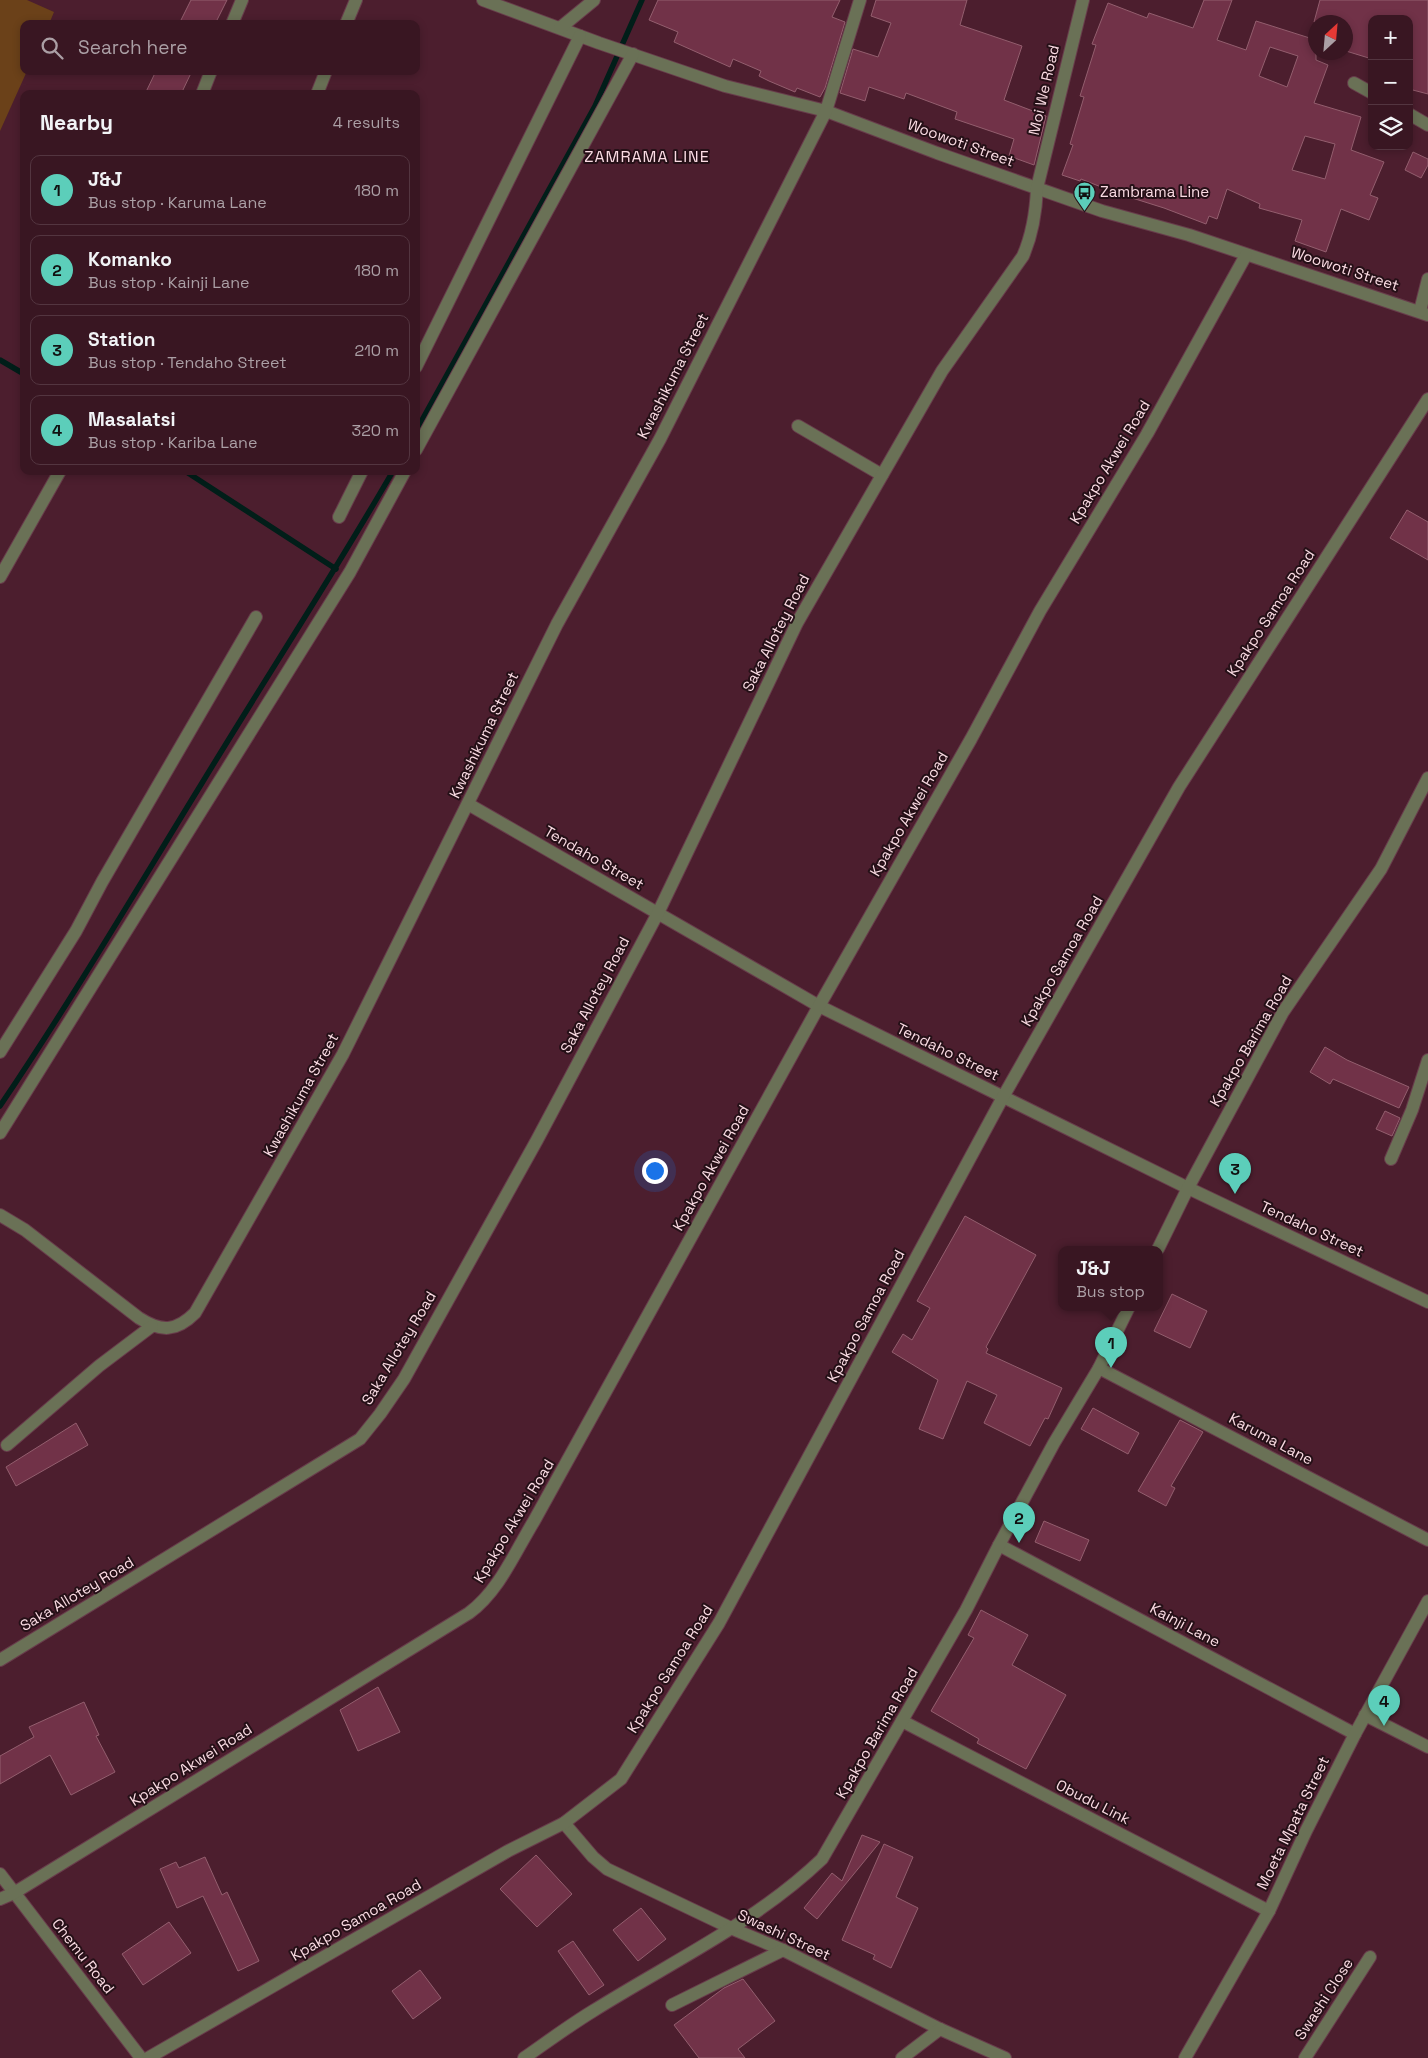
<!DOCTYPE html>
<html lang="en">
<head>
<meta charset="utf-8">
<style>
  :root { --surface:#391622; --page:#401f2a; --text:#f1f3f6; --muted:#ab9fa5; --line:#533540; --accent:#5cceba }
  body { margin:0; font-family:"Space Grotesk",sans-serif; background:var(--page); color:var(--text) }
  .controls { position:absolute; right:15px; top:15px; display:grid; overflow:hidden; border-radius:10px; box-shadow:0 2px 8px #0003 }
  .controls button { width:45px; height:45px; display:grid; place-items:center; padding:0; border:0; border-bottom:1px solid var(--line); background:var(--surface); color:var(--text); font:25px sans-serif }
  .compass { position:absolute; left:1308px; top:15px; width:45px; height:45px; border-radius:50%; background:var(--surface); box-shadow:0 2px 8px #0003; rotate:26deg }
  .you { position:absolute; left:654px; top:1170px; width:18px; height:18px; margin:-12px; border:4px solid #fff; border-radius:50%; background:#1a73e8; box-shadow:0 0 0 8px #1a73e833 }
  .badge { display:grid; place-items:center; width:32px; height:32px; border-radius:50%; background:var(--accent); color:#111; font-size:16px; font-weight:700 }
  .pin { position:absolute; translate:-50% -41px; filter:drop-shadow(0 1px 2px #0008) }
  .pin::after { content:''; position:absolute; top:26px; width:18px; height:15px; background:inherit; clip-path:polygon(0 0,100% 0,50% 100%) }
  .popup { position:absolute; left:1058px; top:1246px; width:105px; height:65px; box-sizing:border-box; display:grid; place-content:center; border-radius:10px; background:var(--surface); filter:drop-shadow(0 1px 4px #0005); font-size:16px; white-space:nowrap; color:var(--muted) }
  .popup b { font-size:19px; color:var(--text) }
  .popup::after { content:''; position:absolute; left:50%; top:100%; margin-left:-10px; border:10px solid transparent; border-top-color:var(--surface) }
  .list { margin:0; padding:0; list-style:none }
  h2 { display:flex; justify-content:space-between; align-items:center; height:65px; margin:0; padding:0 20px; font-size:21px }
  h2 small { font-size:16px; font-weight:400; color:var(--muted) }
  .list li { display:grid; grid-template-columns:32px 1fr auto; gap:15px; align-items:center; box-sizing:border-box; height:70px; margin:0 10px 10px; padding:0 10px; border:1px solid var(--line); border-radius:10px }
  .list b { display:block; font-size:19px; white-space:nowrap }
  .list p { margin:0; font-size:16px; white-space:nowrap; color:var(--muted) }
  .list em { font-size:16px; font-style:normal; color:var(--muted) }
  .icon { flex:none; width:28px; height:28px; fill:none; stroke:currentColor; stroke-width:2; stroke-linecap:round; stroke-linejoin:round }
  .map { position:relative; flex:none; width:1428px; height:2058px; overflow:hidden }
  .search { position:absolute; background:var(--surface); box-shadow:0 2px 8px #0003; left:20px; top:20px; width:400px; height:55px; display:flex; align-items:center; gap:12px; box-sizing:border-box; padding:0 18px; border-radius:10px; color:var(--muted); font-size:19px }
  .panel { position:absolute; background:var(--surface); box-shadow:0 2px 8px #0003; left:20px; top:90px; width:400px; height:385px; border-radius:10px }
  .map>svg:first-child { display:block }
  .green { fill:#6b4119 }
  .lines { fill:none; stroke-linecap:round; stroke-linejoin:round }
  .stream { stroke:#011e19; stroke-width:5.5 }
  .building { fill:#713248; stroke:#935e6e; fill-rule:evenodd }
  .minor-casing { stroke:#683c4b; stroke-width:14 }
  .minor { stroke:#6a7156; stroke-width:12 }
  .labels { text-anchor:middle; stroke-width:4; stroke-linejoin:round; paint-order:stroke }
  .street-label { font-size:15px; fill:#fadbe3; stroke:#251017 }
  .poi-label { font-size:15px; fill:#fadbe3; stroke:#251017; text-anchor:start }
  .neighbourhood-label { font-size:16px; letter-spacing:1px; fill:#fadbe3; stroke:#251017 }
</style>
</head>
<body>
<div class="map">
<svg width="1428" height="2058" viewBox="0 0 1428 2058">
  <rect width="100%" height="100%" fill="#4c1e2e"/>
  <path class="green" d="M0,0h27l27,12 -5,12h-25v47h3l-27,60z"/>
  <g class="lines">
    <g class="stream">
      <path d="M0,360l24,14"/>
      <path d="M416,431l179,-325 47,-106"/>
      <path d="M185,471l151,98"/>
      <path d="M0,1106c71,-105 135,-214 202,-323 63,-104 130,-206 191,-312"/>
    </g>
  </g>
  <g class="building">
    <path d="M191,0h36l-12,24h-36z"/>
    <path d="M658,0h182l-8,17 13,5 -20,66 -5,9 -23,-9 -2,4 -26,-11 -10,-5 2,-5 -28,-12 -3,8 -56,-25 4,-10 -29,-12z"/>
    <path d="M876,0h91l-7,25 62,21 -18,54 42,16 -12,49 -25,-9 5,-17 -59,-20 2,-7 -51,-19 -2,6 -35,-12 -4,14 -25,-8 13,-44 25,8 13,-34 -20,-7z"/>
    <path d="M1204,0h28l-15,40 29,10 10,-29 60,19v20l12,5 -14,38 47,14 -10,33 33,12 -14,33 8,3 -9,22 -28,-11 -15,43 -31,-11 7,-21 -43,-12 1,-4 -33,-15 -10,30 -8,-3 -3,8 -42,-16 -35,-11v1l-48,-19 -1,2 -18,-6 11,-30 -3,-1 14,-47 -4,-1 16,-51 -4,-1 16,-41 39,15 2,-5 44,15zM1270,47l28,9 -11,31 -28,-11zM1305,136l30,8 -10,35 -33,-9z"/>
    <path d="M1320,0h108v94l-19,-5v-70h-37v40l-26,-8v-29h-32z"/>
    <path d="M156,71h36l-11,23h-36z"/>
    <path d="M1413,152l15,7v6l-7,13 -16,-8z"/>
    <path d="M1407,510l21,12v38l-38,-22z"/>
    <path d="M1325,1047l22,13 62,27 -10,21 -66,-29 -3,5 -20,-12z"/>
    <path d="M1385,1111l15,7 -8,18 -16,-7z"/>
    <path d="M965,1216l71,39 -50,92 2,2 -2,4 76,35 -14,31 -3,-1 -15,28 -46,-23 13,-28 -30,-14 -24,58 -24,-10 19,-49 -46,-28 11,-18 9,6 18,-32 -13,-7z"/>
    <path d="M1172,1294l35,17 -17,37 -36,-17z"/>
    <path d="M1093,1408l46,25 -11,21 -47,-25z"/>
    <path d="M1180,1420l23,12 -32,54 4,2 -9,18 -28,-15z"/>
    <path d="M76,1423l12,22 -72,41 -10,-19z"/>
    <path d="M1044,1521l45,19 -9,21 -45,-19z"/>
    <path d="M981,1610l47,25 -16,30 54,30 -40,74 -49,-26 2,-4 -48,-28 43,-73 -6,-3z"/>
    <path d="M378,1687l22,45 -42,19 -18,-41z"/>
    <path d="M84,1702l15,33 -3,1 19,36 -44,23 -21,-40 -50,29v-28l34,-19 -5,-10z"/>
    <path d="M862,1835l18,7 -63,77 -13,-11 28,-35 10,8z"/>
    <path d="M884,1844l29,13 -17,40 22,11 -27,60 -18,-9 2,-4 -33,-15z"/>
    <path d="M536,1855l36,39 -35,33 -37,-38z"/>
    <path d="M205,1857l17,38 5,-3 32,69 -21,10 -35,-75 -26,12 -17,-39 16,-7 3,6z"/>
    <path d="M641,1908l25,31 -28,22 -25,-31z"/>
    <path d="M169,1922l22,31 -48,32 -21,-31z"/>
    <path d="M573,1941l31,44 -15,10 -31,-44z"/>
    <path d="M420,1970l21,28 -28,21 -21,-28z"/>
    <path d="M743,1979l32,42 -37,28 7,9h-46l-25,-33 50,-37z"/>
  </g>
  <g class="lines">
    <defs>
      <g id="minor">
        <path d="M483,0l116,43 126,43 101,25 111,42 165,58 87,24 239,80"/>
        <path d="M232,24l10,-24"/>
        <path d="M346,24l10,-24"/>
        <path d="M560,28l34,-28"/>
        <path d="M1354,83l18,10"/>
        <path d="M202,94l9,-23"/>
        <path d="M317,94l9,-23"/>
        <path d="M1409,114l19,11"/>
        <path d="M1420,311l8,-32"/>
        <path d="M416,367l164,-331"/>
        <path d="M798,426l84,49"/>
        <path d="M416,450l217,-396"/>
        <path d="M339,517l23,-46"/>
        <path d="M0,577l60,-106"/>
        <path d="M468,804l351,202 369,182 240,114"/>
        <path d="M0,1052l76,-121 26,-49 154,-265"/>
        <path d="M0,1133l350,-561 55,-101"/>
        <path d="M1391,1159l21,-49 16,-50"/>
        <path d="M0,1215l25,15 114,88c22,14 37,14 56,-5l148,-259 214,-430 103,-185 166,-328 34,-111"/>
        <path d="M1158,1249l30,-61 95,-176 98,-143 47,-91"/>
        <path d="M1099,1368l329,172"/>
        <path d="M7,1445l92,-79 53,-40"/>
        <path d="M999,1545l356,189"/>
        <path d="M0,1660l360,-221 20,-25 24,-35 133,-239 121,-227 139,-290 145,-252 81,-115c10,-23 13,-44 14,-68l46,-188"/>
        <path d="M1365,1715l63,32"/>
        <path d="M902,1721l367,190"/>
        <path d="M564,1823l29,34 14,12 126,60 50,21 157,79 65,29"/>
        <path d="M0,1874l141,184"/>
        <path d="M0,1899l14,-6 455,-280c30,-22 46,-61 65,-92l285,-515 152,-267 69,-128 107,-177 99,-179"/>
        <path d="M672,2005l111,-55"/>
        <path d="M148,2058l360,-207 56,-28 57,-44 98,-156 284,-526 176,-310 249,-388"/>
        <path d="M524,2058c23,-16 46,-33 69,-47 78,-49 162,-88 229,-152l144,-249 33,-65 55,-102 45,-75 30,-61"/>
        <path d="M902,2058l38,-29"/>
        <path d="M1185,2058l84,-147 37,-80 49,-97 73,-133"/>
        <path d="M1305,2058l65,-101"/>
      </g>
    </defs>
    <use href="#minor" class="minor-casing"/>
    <use href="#minor" class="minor"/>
  </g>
  <defs>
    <symbol id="bus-pin" viewBox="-11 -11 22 30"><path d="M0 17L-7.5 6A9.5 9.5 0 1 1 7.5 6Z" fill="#5cceba" stroke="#251017"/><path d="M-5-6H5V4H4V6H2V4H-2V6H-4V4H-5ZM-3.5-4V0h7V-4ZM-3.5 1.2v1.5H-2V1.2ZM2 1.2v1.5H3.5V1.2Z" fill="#111"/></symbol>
  </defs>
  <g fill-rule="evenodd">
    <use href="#bus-pin" x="1072" y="180" width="25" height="34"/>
  </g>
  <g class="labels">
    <g class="street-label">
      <text transform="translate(1044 90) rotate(-77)" y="5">Moi We Road</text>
      <text transform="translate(961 143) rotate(20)" y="5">Woowoti Street</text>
      <text transform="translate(1345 269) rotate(18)" y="5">Woowoti Street</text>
      <text transform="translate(673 376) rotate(-63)" y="5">Kwashikuma Street</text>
      <text transform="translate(1110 462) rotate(-59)" y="5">Kpakpo Akwei Road</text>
      <text transform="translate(1271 613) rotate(-57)" y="5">Kpakpo Samoa Road</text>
      <text transform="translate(776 633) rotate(-63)" y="5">Saka Allotey Road</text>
      <text transform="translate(484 735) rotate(-64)" y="5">Kwashikuma Street</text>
      <text transform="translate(909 814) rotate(-60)" y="5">Kpakpo Akwei Road</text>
      <text transform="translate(594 858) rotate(30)" y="5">Tendaho Street</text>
      <text transform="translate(1062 961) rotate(-60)" y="5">Kpakpo Samoa Road</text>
      <text transform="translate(595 995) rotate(-62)" y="5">Saka Allotey Road</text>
      <text transform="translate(1251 1041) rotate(-60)" y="5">Kpakpo Barima Road</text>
      <text transform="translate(948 1052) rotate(26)" y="5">Tendaho Street</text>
      <text transform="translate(301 1095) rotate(-61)" y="5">Kwashikuma Street</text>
      <text transform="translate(711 1168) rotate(-61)" y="5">Kpakpo Akwei Road</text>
      <text transform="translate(1312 1229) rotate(25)" y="5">Tendaho Street</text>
      <text transform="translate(866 1316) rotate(-62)" y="5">Kpakpo Samoa Road</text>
      <text transform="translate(399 1348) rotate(-59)" y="5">Saka Allotey Road</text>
      <text transform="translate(1271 1439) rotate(28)" y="5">Karuma Lane</text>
      <text transform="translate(514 1521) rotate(-59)" y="5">Kpakpo Akwei Road</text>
      <text transform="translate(77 1594) rotate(-31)" y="5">Saka Allotey Road</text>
      <text transform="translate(1185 1625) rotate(28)" y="5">Kainji Lane</text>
      <text transform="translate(670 1669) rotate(-58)" y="5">Kpakpo Samoa Road</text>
      <text transform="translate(877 1733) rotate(-60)" y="5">Kpakpo Barima Road</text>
      <text transform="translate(191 1765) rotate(-32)" y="5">Kpakpo Akwei Road</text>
      <text transform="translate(1093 1802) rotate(27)" y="5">Obudu Link</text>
      <text transform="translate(1293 1823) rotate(-64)" y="5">Moeta Mpata Street</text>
      <text transform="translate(356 1920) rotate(-30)" y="5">Kpakpo Samoa Road</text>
      <text transform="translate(784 1935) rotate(25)" y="5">Swashi Street</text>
      <text transform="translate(83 1956) rotate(52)" y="5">Chemu Road</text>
      <text transform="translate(1324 1999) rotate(-57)" y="5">Swashi Close</text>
    </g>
    <g class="poi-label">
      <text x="1100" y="197">Zambrama Line</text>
    </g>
    <g class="neighbourhood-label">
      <text x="647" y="162">ZAMRAMA LINE</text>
    </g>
  </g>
</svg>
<div class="controls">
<button>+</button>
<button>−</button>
<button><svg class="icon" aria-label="layers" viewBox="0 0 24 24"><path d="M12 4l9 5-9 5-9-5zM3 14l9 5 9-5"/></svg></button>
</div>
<svg class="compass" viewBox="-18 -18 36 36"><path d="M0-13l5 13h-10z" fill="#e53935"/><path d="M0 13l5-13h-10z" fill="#ab9fa5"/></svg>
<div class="you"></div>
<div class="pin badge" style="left:1111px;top:1368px">1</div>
<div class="popup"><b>J&amp;J</b>Bus stop</div>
<div class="pin badge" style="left:1019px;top:1543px">2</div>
<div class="pin badge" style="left:1235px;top:1194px">3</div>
<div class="pin badge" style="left:1384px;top:1726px">4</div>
<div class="search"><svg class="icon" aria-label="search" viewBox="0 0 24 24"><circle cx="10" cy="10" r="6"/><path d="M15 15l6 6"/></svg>Search here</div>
<section class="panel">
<h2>Nearby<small>4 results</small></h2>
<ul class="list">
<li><span class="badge">1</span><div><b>J&amp;J</b><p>Bus stop · Karuma Lane</p></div><em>180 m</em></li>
<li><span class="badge">2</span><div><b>Komanko</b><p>Bus stop · Kainji Lane</p></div><em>180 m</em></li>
<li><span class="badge">3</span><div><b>Station</b><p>Bus stop · Tendaho Street</p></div><em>210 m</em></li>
<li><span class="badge">4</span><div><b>Masalatsi</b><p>Bus stop · Kariba Lane</p></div><em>320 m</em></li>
</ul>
</section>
</div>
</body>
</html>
